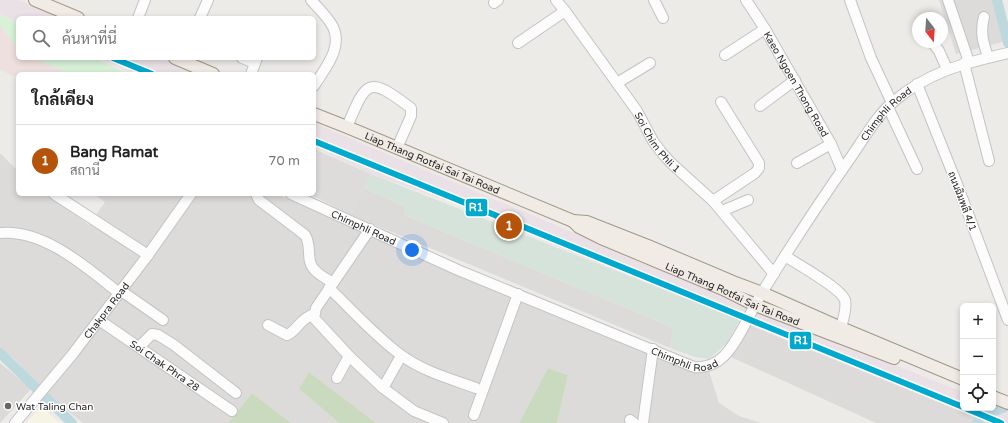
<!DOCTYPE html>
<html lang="th">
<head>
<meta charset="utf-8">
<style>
  :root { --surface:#fff; --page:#f2f2f2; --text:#222; --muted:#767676; --line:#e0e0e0; --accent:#b45309 }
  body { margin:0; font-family:"Varela Round",Sarabun,sans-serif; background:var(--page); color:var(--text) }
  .controls { position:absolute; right:12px; bottom:12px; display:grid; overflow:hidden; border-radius:6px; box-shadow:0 2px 6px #0003 }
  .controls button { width:36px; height:36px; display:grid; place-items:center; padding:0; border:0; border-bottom:1px solid var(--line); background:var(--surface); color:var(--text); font:20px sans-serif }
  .compass { position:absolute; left:912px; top:12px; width:36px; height:36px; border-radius:50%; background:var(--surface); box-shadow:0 2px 6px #0003; rotate:163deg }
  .you { position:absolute; left:412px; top:250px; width:14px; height:14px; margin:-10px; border:3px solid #fff; border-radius:50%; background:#1a73e8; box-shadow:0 0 0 6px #1a73e833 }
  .badge { display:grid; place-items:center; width:26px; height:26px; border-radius:50%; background:var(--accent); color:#fff; font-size:13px; font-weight:700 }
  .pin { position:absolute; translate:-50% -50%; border:2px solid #fff; box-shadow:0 1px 4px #0006 }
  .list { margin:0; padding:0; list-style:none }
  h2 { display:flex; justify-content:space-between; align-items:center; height:52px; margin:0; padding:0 16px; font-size:17px }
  h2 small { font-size:13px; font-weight:400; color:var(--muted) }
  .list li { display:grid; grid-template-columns:26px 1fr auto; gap:12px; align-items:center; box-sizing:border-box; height:72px; padding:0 16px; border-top:1px solid var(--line) }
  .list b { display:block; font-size:15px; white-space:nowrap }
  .list p { margin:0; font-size:13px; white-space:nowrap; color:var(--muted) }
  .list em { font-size:13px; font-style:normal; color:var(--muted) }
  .icon { flex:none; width:22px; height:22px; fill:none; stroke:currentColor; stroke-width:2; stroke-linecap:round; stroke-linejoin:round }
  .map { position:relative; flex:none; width:1008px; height:423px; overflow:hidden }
  .search { position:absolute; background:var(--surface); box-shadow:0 2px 6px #0003; left:16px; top:16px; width:300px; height:44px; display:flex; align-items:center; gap:10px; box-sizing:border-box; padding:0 14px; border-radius:6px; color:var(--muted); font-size:15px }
  .panel { position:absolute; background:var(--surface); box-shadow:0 2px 6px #0003; left:16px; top:72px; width:300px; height:124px; border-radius:6px }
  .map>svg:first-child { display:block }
  .residential { fill:#dcdbd9 }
  .commercial { fill:#eee0df }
  .industrial { fill:#eae1e7 }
  .education { fill:#f6f4e5 }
  .religious { fill:#dbdad9 }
  .forest { fill:#cadabf }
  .wetland { fill:#d6e3db }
  .park { fill:#d8f1d7 }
  .parking { fill:#dddcdb }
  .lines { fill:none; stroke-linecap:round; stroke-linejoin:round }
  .canal { stroke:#bed9de; stroke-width:10 }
  .minor-casing { stroke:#c4c3c2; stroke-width:12 }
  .major-casing { stroke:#a29886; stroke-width:14 }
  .minor { stroke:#fcfcfc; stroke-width:10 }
  .major { stroke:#f0ebe5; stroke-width:12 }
  .rail-1-casing { stroke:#fff; stroke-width:9 }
  .rail-1 { stroke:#00a9ce; stroke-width:6 }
  .poi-dot { fill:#676665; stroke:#fff; stroke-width:1.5 }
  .labels { text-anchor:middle; stroke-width:3; stroke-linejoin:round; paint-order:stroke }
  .street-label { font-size:10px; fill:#1f1f1f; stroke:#fff }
  .poi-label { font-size:10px; fill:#1f1f1f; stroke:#fff; text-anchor:start }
  .line-badge { stroke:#fff; stroke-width:1.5 }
  .badge-label { font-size:11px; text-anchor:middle; font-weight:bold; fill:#fff }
</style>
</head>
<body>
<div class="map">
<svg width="1008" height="423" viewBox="0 0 1008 423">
  <rect width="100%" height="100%" fill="#edebe8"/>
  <g class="residential">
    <path d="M939,0h57l10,41 -50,13z"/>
    <path d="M0,153l18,18v23h28l43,31 16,-23 -11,-8h94l-74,100 -73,93 -28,-29 -13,-10z"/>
    <path d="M364,188l40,18v9l270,113 -4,20 -319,-133z"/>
    <path d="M196,194h80l232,102 171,70 30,5 10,32 20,13 22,7h-204l11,-48 -20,-7 -29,55h-143l-67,-51 -9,18 39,33h-48l-39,-30 -24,30h-145l-36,-29z"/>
    <path d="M749,324l242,99h-115l-145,-66z"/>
  </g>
  <path class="commercial" d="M0,25l18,24v9h16l36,16h-52v4l-18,-8z"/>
  <g class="industrial">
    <path d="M0,0h19l43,18h-44v4l-18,-8z"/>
    <path d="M100,58h60l38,16h-59z"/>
    <path d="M314,123l423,179 226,90v16h30v-4l15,6v13h-18l-384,-156 -150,-63 -85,-30 -57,-27z"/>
  </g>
  <path class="education" d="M41,407l19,16h-34z"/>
  <path class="religious" d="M0,363l31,26 -31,34z"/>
  <g class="forest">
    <path d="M548,368l20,7 -11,48h-38z"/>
    <path d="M309,372l67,51h-37l-40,-34z"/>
    <path d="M252,393l39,30h-63z"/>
  </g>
  <path class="wetland" d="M371,174l356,141 13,5 -13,23 -18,16 -14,-2 -25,-9 4,-20 -270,-113v-9l-40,-18z"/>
  <g class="park">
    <path d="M0,14l18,8v27l-18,-24z"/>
    <path d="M34,58h60l32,16h-56z"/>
  </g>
  <path class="parking" d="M314,149l57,25 -20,41 -42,-21h5z"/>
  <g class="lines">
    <g class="canal">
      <path d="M997,0l11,43"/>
      <path d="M0,353l72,70"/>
      <path d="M977,423l4,-7 27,-10"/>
    </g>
    <defs>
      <g id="minor">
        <path d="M311,0c7,8 17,17 22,27 10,21 -8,41 -19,59"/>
        <path id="s1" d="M556,0l9,11 72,100 16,30 9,12 9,10 42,38 61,73"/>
        <path d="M654,0l9,18"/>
        <path id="s2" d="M746,0l19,29 66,115 11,26"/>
        <path d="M850,0l21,58 21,45"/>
        <path d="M948,0l21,62"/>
        <path d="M494,3l4,-3"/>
        <path d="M984,17c-4,16 -1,25 4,40"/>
        <path d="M138,18l7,-18"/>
        <path d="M200,18l8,-18"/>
        <path d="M932,42l7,9 8,18"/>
        <path d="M518,43l47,-32"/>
        <path d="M725,55l40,-26"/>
        <path d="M242,58l13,5"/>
        <path d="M964,63l25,98"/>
        <path d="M251,74l6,-16"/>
        <path d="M617,83l33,-20"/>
        <path d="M917,84l40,100 51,136"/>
        <path d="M760,106l35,-26"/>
        <path d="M888,107l29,62"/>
        <path d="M347,127c20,-48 21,-51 64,-19v8l-14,32"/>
        <path d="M797,163l34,-19"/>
        <path d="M54,194l94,61"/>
        <path d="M256,194l3,6 46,35c7,10 1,25 8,33 4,6 14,11 20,15"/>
        <path id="s3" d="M291,194l167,76 236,97c12,1 21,-2 30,-11 15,-15 27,-46 39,-65 27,-44 56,-88 86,-131 13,-18 27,-44 44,-58 35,-30 71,-39 115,-49"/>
        <path d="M713,201l42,-28 4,-5v-5l-38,-61"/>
        <path d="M722,211l26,-11"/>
        <path d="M370,229l-54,79 -2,10 35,38 34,32 31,23 29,12"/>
        <path d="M0,233c44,-4 86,34 119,60"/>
        <path d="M785,256c12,8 56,32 60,44 2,9 -2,19 -4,28"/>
        <path d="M329,288c23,22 47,49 72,67 21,16 50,24 75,33"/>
        <path d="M120,290l43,30"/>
        <path id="s4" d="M99,320l133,91"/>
        <path d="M268,325l19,10c10,-4 12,-16 27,-21"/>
        <path d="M139,347l13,-13 6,1 16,10 62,48"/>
        <path d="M337,378l12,-22"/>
        <path d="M383,388l18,-32"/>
        <path d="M474,415l44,-121"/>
        <path d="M630,420l4,3"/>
        <path id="s5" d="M15,423l57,-68 76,-100 43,-61"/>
        <path d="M643,423l10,-74"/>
      </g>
      <g id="major">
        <path d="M35,0l43,18"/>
        <path d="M175,58l38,16"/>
        <path id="s6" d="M314,114l33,13 226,94 14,1 61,24 85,36 29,11 79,35 122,51"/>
        <path id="s7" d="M573,221l6,6 22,11 122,51 32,16 139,53"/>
        <path d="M993,397l15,6"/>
      </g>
    </defs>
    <use href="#minor" class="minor-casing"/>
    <use href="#major" class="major-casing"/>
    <use href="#minor" class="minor"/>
    <use href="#major" class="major"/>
    <defs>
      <g id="rail-1">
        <path d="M113,58l39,16"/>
        <path d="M314,141l649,266"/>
        <path d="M965,408l36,15"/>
      </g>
    </defs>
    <use href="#rail-1" class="rail-1-casing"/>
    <use href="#rail-1" class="rail-1"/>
  </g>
  <circle class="poi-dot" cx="8" cy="406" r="4"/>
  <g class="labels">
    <g class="street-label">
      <text dy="4" stroke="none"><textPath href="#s2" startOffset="98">Kaeo Ngoen Thong Road</textPath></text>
      <text dy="4" stroke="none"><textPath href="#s3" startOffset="764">Chimphli Road</textPath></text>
      <text dy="4" stroke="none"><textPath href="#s1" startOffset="175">Soi Chim Phli 1</textPath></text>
      <text dy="4" stroke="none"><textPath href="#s6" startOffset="128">Liap Thang Rotfai Sai Tai Road</textPath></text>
      <text transform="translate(963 201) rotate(69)" y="4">ถนนฉิมพลี 4/1</text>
      <text dy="4" stroke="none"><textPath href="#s3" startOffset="80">Chimphli Road</textPath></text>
      <text dy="4" stroke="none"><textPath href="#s7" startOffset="176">Liap Thang Rotfai Sai Tai Road</textPath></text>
      <text dy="4" stroke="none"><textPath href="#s5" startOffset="145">Chakpra Road</textPath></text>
      <text dy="4" stroke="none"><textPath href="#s3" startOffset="428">Chimphli Road</textPath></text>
      <text dy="4" stroke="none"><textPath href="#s4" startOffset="80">Soi Chak Phra 28</textPath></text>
    </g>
    <g class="poi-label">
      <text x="16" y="410">Wat Taling Chan</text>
    </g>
  </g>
  <g class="line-badge">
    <rect x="465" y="198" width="23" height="19" rx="4" fill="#00a9ce"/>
    <rect x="789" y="331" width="23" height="19" rx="4" fill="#00a9ce"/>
  </g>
  <g class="badge-label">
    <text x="476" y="211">R1</text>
    <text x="801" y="344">R1</text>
  </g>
</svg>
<div class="controls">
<button>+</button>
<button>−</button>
<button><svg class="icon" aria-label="locate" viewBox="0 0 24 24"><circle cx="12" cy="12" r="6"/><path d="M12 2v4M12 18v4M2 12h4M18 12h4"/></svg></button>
</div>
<svg class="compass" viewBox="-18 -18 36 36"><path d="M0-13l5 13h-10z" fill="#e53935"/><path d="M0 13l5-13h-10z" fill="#767676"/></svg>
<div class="you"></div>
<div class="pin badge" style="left:509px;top:226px">1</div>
<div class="search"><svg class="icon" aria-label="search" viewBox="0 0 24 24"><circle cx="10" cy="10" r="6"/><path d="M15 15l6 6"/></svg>ค้นหาที่นี่</div>
<section class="panel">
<h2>ใกล้เคียง<small></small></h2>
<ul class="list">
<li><span class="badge">1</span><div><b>Bang Ramat</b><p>สถานี</p></div><em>70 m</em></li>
</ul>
</section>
</div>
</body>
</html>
